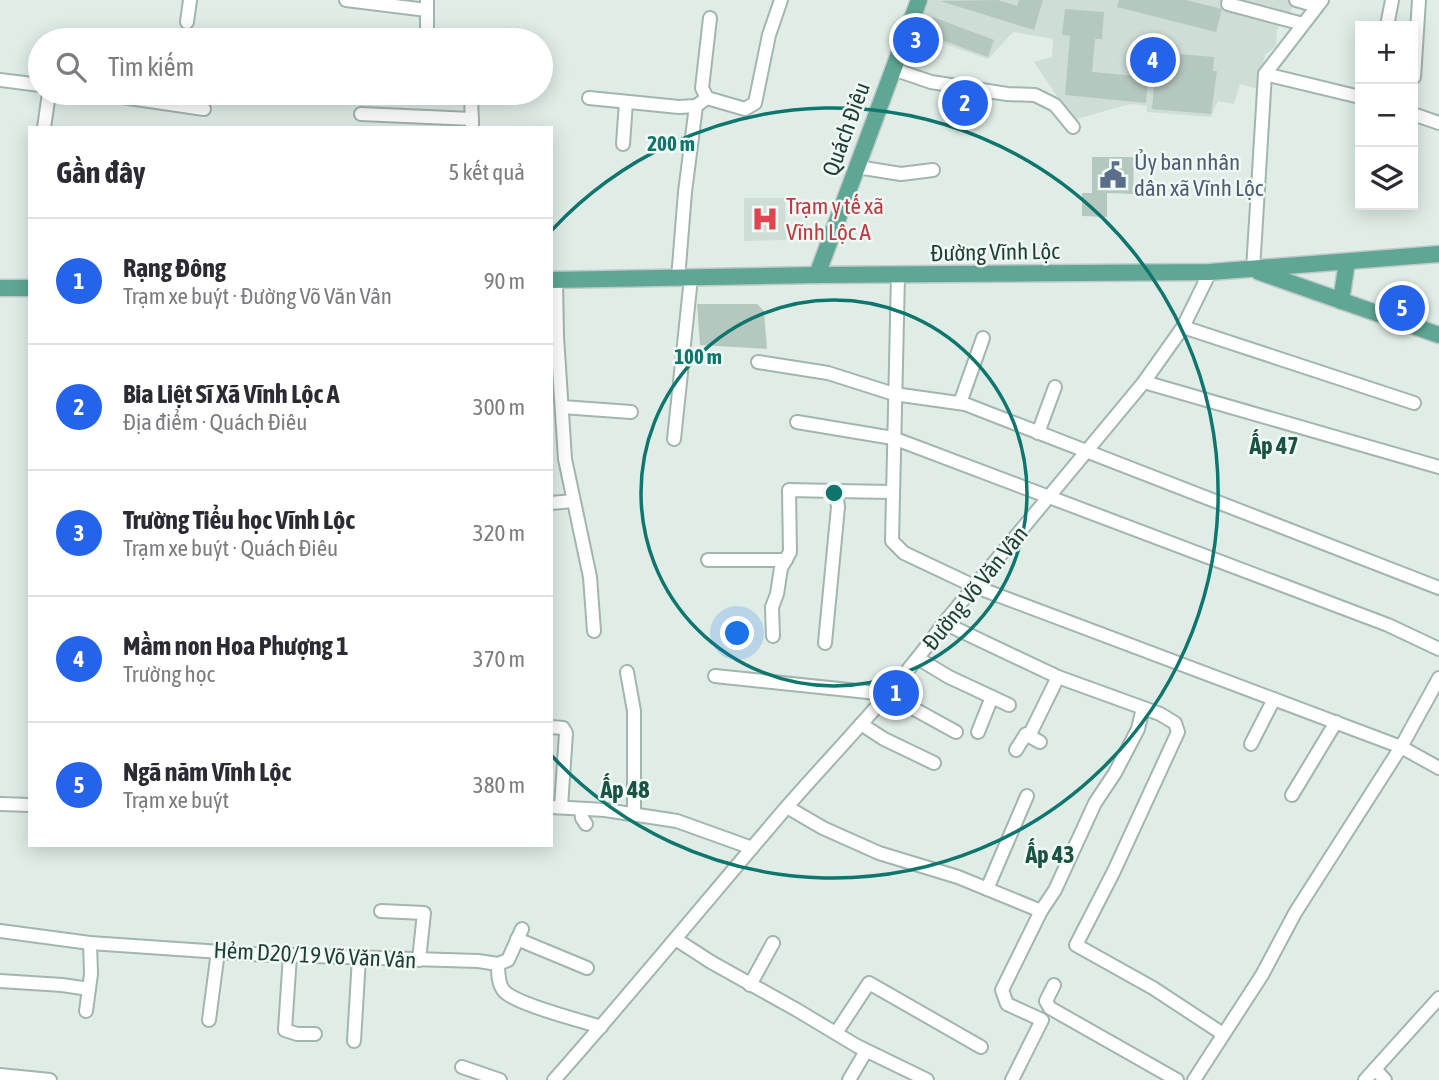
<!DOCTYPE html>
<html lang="vi">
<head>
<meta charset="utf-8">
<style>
  :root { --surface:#fff; --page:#f7f7f7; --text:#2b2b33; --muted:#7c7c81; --line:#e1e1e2; --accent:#2563eb }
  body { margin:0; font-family:"Asap Condensed",sans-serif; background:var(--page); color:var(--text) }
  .controls { position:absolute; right:21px; top:21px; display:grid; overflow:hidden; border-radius:0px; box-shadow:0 4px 18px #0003 }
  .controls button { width:63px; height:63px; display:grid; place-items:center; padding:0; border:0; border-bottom:2px solid var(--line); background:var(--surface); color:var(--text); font:35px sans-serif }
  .you { position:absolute; left:738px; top:634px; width:24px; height:24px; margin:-18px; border:5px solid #fff; border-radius:50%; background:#1a73e8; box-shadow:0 0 0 10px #1a73e833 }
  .badge { display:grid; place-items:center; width:46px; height:46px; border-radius:50%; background:var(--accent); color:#fff; font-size:23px; font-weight:700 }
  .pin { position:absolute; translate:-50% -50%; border:4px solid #fff; box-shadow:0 2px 7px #0006 }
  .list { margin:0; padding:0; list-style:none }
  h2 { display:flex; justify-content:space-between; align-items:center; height:91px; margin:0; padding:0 28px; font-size:30px }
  h2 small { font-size:23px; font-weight:400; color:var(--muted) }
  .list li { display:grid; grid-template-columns:46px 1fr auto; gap:21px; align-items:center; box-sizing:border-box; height:126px; padding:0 28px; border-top:2px solid var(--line) }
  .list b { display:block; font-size:26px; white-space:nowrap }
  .list p { margin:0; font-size:23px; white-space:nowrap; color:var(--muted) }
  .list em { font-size:23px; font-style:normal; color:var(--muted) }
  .icon { flex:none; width:38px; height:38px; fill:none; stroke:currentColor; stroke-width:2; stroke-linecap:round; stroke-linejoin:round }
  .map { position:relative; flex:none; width:1439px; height:1080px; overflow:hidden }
  .search { position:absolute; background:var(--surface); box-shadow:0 4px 18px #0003; left:28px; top:28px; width:525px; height:77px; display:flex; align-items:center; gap:18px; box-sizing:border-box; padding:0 24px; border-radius:38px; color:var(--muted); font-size:26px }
  .panel { position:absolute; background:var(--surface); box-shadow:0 4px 18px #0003; left:28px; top:126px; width:525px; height:721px; border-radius:0px }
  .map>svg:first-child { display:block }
  .built { fill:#ceddd6 }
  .building { fill:#b5c8c0 }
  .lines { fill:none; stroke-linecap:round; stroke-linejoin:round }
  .minor-casing { stroke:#a2b5ae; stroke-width:16 }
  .major-casing { stroke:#c0c9c7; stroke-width:19 }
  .minor { stroke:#fff; stroke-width:12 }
  .major { stroke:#5fa794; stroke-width:16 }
  .ring { fill:none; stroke:#0f766e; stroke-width:3.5 }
  .labels { text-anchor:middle; stroke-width:5; stroke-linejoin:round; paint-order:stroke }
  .street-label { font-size:23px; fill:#1f3f36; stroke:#f1f9f5 }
  .service-label { font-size:23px; fill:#4e5e75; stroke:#f1f9f5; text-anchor:start }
  .health-label { font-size:23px; fill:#be3a42; stroke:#f1f9f5; text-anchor:start }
  .neighbourhood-label { font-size:24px; font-weight:bold; fill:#185344; stroke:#f1f9f5 }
  .centre { fill:#0f766e; stroke:#f1f9f5; stroke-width:3.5 }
  .ring-label { font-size:21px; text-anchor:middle; font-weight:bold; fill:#0f766e; stroke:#f1f9f5; stroke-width:5; stroke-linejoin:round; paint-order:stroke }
</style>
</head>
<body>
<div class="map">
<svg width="1439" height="1080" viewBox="0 0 1439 1080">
  <rect width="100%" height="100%" fill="#e0ede7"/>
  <g class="built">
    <path d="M928,0h370l-21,30 -1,16 -11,9 -7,34 -18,-5 -6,20 -16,-3 -7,16 -64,-5v-6l-17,-2 -57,16 -39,-58 18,-5 1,-18 -40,-7 -25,27 -72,-25z"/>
    <path d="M744,198h41l1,42 -42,1z"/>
  </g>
  <g class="building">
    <path d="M998,0l19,6 2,-6h24l-9,30 -94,-29z"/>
    <path d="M1119,0h67l36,9 -6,23 -99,-25z"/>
    <path d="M1065,9l39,3 -2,27h-7l-3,33 56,5 -2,26 -81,-8 5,-59 -8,-1z"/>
    <path d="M933,17l61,23 -6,17 -62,-23z"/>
    <path d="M1157,52l57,5 -1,14h4l-6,43 -59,-5z"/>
    <path d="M960,89l16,4 -5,22 -16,-4z"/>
    <path d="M1092,157h42l-1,37 -26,-1v24l-25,-1v-23h10z"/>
    <path d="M697,304h60l7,7 3,38 -67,-4z"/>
  </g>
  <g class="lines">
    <defs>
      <g id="minor">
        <path d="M346,0l81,10"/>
        <path d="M1229,0l-1,4 75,20"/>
        <path d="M1296,0l21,6"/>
        <path d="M710,18l-8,70 5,10 38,11 10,-6 14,-68 12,-35"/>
        <path d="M187,22l3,-22"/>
        <path d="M1387,26l5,-26"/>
        <path d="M288,40h2"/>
        <path d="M427,40v-40"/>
        <path d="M893,69l38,13 76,12 28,1 20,10 18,22"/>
        <path d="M1265,74l95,23"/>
        <path d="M1414,77l5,-77"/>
        <path d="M0,80l40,5"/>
        <path d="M95,93l109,16"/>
        <path d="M466,93l5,4 1,28"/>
        <path d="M589,98l90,9 17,-1"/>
        <path d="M361,114l111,5"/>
        <path d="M1413,114l26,9"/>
        <path d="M44,128l5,-35"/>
        <path d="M623,144l3,-42"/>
        <path d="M857,167l44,7 32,-4"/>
        <path d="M1253,270l12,-196 57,-74"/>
        <path d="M898,275l-6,266 12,12 72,34 425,160 38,21"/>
        <path d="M678,279l7,-87 11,-86 11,-8"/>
        <path d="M556,280l1,57 8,122 25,118 4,54"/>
        <path d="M1183,327l231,76"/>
        <path d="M758,362l70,11 66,21 71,10 474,184"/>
        <path d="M1144,382l295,85"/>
        <path d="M960,403l23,-65"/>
        <path d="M562,407l69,5"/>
        <path d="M797,422l96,16 495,187 51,24"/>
        <path d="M1038,433l17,-46"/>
        <path d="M674,439l17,-161"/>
        <path d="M551,503l22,-2"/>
        <path d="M708,560h78"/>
        <path d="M944,623l114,54 102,37 15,9 3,9 -64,139 -38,74 77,43 70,46"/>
        <path d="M773,636l-1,-29 5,-13 4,-26 9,-16 -1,-62 47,1"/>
        <path d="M825,643l13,-136 -2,-16 56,1"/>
        <path d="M919,659l30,18 60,28"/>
        <path d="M627,672l7,39v104"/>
        <path d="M715,676l172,18 69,38"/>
        <path d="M861,724l23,15 50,24"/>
        <path d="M551,727l12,1 3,5 -5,74"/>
        <path d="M978,732l14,-35"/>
        <path d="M1040,742l-11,-6 29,-59"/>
        <path d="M1251,744l23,-45"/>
        <path d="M1016,750l10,-16 3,2"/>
        <path d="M1292,795l44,-73"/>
        <path d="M0,804l30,1"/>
        <path d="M551,807l54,3 72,11 75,27"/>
        <path d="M787,807l36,21 56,25 79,24 83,34"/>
        <path d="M581,810l1,8 4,6"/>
        <path d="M987,889l40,-93"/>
        <path d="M381,911l43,2 -5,47"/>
        <path d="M0,931l90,12 160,11 228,7 20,3c0,9 0,20 6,27 11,13 78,30 97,36"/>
        <path d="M517,939l70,29"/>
        <path d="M677,940l34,22 86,48 60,36 70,34"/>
        <path d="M290,955l-5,75 12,4h18"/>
        <path d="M498,964l10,-4 14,-31"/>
        <path d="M0,981l62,4 27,4"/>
        <path d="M750,985l23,-42"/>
        <path d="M1054,985l-8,16 4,7 127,72"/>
        <path d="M86,1011l5,-37 -1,-31"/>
        <path d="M209,1020l9,-69"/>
        <path d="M836,1033l33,-50 112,64"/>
        <path d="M354,1041l5,-83"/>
        <path d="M462,1067l38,13"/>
        <path d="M1375,1069l10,11"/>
        <path d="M0,1075l50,5"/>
        <path d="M554,1080c79,-89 154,-181 231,-271 54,-62 112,-120 159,-186l200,-241 39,-55 27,-55"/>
        <path d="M849,1080l17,-29"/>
        <path d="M1012,1080l30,-60 -35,-16 -5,-14 39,-79 14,-21 40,-87 20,-30 23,-44 5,-21"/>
        <path d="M1194,1080l68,-105 33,-62 106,-166 38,-69"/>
        <path d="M1365,1080l74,-82"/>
      </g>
      <g id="major">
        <path d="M1259,272l180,63"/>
        <path d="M817,275l102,-275"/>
        <path d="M551,280l266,-5 393,-3 229,-18"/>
        <path d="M0,288h30"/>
        <path d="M1341,301l6,-39"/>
      </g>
    </defs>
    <use href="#minor" class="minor-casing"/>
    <use href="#major" class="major-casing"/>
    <use href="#minor" class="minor"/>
    <use href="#major" class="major"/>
  </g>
  <g class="ring">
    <circle cx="834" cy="493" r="193"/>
    <path d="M552 230A385 385 0 1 1 552 756"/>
  </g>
  <defs>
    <symbol id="civic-bare" viewBox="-9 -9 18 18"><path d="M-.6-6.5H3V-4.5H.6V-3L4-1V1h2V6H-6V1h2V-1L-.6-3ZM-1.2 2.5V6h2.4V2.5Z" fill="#5c6f8a" stroke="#f1f9f5" stroke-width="2.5" paint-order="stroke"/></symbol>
    <symbol id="hospital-bare" viewBox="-9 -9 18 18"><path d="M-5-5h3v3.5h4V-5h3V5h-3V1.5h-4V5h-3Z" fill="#e0444e" stroke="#f1f9f5" stroke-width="2.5" paint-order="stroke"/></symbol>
  </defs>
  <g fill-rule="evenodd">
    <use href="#civic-bare" x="1094" y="156" width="38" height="38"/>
    <use href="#hospital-bare" x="746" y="200" width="38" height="38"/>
  </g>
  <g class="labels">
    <g class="street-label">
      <text transform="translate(846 129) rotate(-70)" y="8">Quách Điêu</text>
      <text transform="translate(995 252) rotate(-1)" y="8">Đường Vĩnh Lộc</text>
      <text transform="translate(975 588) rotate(-51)" y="8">Đường Võ Văn Vân</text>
      <text transform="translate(315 955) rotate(3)" y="8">Hẻm D20/19 Võ Văn Vân</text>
    </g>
    <g class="service-label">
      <text x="1134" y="170">Ủy ban nhân<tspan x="1134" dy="26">dân xã Vĩnh Lộc</tspan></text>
    </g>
    <g class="health-label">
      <text x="786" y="214">Trạm y tế xã<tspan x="786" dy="26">Vĩnh Lộc A</tspan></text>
    </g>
    <g class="neighbourhood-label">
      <text x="1274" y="454">Ấp 47</text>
      <text x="625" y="798">Ấp 48</text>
      <text x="1050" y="863">Ấp 43</text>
    </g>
  </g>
  <circle cx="834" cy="493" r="10" class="centre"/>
  <g class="ring-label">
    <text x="671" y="151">200 m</text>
    <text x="698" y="364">100 m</text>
  </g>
</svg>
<div class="controls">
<button>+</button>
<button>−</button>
<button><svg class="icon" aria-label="layers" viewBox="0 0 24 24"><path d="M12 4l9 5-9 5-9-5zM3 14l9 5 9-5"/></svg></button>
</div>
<div class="you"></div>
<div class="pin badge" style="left:896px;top:693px">1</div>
<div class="pin badge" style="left:965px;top:103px">2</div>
<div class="pin badge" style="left:916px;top:40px">3</div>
<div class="pin badge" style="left:1153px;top:60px">4</div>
<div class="pin badge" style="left:1402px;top:308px">5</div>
<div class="search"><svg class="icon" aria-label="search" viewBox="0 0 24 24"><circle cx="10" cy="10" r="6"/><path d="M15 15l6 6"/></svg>Tìm kiếm</div>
<section class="panel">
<h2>Gần đây<small>5 kết quả</small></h2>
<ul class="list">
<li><span class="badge">1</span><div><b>Rạng Đông</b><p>Trạm xe buýt · Đường Võ Văn Vân</p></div><em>90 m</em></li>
<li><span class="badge">2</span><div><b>Bia Liệt Sĩ Xã Vĩnh Lộc A</b><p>Địa điểm · Quách Điêu</p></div><em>300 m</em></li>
<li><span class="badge">3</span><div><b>Trường Tiểu học Vĩnh Lộc</b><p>Trạm xe buýt · Quách Điêu</p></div><em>320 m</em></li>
<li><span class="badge">4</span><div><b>Mầm non Hoa Phượng 1</b><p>Trường học</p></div><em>370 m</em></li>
<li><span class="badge">5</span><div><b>Ngã năm Vĩnh Lộc</b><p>Trạm xe buýt</p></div><em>380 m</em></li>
</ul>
</section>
</div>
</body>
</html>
